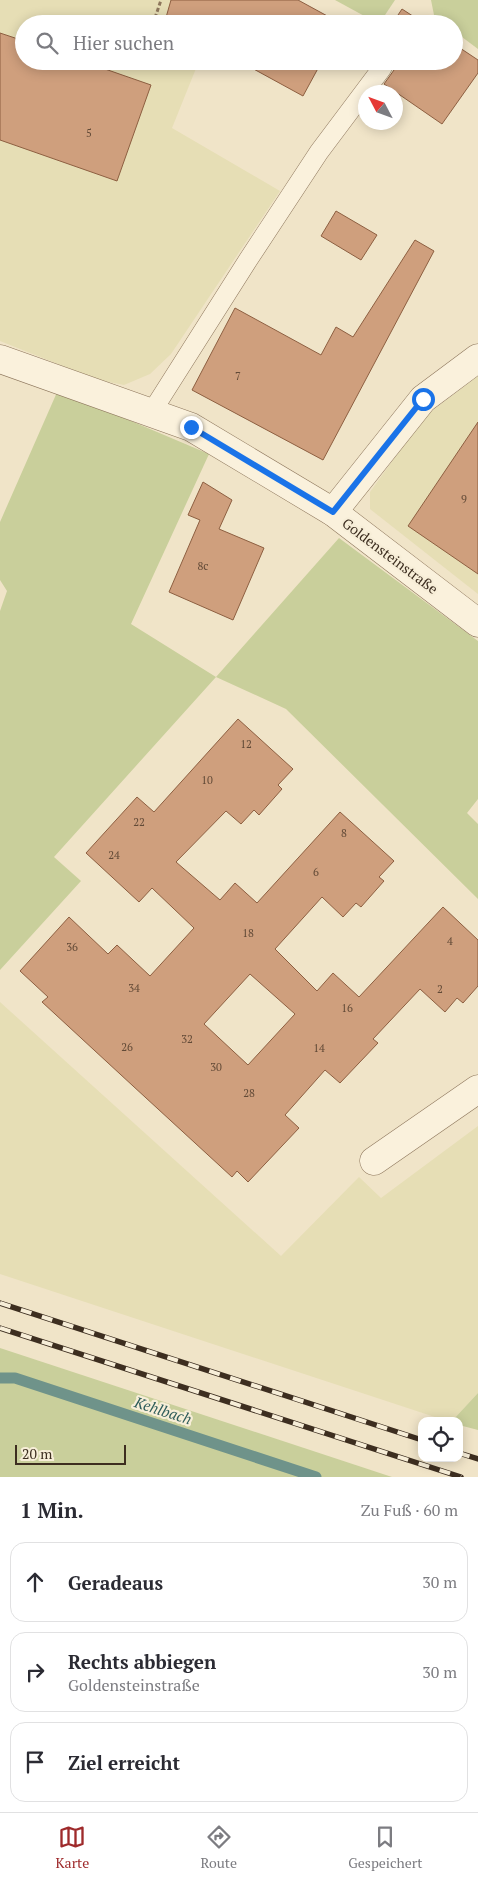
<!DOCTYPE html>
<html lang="de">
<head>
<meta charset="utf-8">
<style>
  :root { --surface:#fff; --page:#f2f2f3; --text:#2b2b33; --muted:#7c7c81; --line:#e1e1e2; --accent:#9e2a2b }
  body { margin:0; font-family:"PT Serif",serif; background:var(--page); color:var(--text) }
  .controls { position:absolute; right:15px; bottom:15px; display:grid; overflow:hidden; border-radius:10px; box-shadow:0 2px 12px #0003 }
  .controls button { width:45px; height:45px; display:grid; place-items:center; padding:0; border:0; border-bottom:1px solid var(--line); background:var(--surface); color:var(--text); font:25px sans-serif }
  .compass { position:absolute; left:358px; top:85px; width:45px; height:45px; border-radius:50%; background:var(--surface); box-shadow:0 2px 12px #0003; rotate:311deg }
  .scale { position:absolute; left:15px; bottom:12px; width:111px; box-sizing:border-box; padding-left:5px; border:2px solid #3d2e20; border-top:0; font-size:14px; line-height:18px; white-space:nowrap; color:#3d2e20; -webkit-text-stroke:4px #f7eed8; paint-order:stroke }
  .stop { position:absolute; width:15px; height:15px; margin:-11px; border:4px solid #1a73e8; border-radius:50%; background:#fff }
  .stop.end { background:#1a73e8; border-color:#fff; box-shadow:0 1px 5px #0008 }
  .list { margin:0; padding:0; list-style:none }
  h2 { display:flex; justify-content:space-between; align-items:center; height:65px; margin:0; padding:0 20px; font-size:21px }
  h2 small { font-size:16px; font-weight:400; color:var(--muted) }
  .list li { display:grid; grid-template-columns:32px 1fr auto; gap:15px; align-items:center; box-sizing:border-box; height:80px; margin:0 10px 10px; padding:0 10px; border:1px solid var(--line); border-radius:15px }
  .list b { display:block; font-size:19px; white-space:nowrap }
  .list p { margin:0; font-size:16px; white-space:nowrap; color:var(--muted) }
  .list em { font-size:16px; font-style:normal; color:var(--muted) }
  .icon { flex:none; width:28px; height:28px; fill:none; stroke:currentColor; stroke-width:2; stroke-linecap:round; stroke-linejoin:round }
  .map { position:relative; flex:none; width:478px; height:1477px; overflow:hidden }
  .search { position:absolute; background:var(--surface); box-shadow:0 2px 12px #0003; left:15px; right:15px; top:15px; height:55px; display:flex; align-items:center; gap:12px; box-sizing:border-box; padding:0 18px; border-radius:28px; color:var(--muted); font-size:19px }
  .sheet { height:335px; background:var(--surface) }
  nav { display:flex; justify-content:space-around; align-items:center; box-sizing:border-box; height:70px; border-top:1px solid var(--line); background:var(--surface); font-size:14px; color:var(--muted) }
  nav a { display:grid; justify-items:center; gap:2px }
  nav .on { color:var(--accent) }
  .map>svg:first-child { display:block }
  .farmland { fill:#e6deb5 }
  .green { fill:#c9cf9b }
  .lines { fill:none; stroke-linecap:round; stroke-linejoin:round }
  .stream { stroke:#6f938a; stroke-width:11 }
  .building { fill:#cf9f7d; stroke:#8d5f41; fill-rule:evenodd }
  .service-casing { stroke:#8d765c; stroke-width:20 }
  .minor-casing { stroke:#8d765c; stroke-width:29 }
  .path { stroke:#8d765c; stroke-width:3; stroke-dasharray:4 2.5; stroke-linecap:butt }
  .service { stroke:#faf1dc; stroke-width:19 }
  .minor { stroke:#faf1dc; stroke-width:28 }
  .rail-casing { stroke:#3d2e20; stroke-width:5.5 }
  .rail { stroke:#f7eed8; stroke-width:4; stroke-dasharray:11; stroke-linecap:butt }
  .route { stroke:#1a73e8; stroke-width:6 }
  .labels { text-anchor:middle; stroke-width:4.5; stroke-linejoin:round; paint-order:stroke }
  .number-label { font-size:11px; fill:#624a37 }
  .street-label { font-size:14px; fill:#3d2e20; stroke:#f7eed8 }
  .water-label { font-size:15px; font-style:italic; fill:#2f5d5a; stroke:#f7eed8 }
</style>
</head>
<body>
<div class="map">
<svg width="478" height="1477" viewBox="0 0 478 1477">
  <rect width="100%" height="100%" fill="#f0e4c8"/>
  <g class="farmland">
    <path d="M0,0h224l-9,24h-191v37h175l-27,67 108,63 -109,163 -21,20 -26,11 -26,-5 -98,-39z"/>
    <path d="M478,376v218l-108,-85v-17l54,-75z"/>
    <path d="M0,1002l281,254 78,-79 22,21 97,-72v267l-26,28h-5l-447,-147z"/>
  </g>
  <g class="green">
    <path d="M335,0h60l-16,24z"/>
    <path d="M431,0h47v49l-24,-18v-7h-9l-11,-9z"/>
    <path d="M58,390l151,64 -78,170 85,53 123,-139 139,103v158l-11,14 11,11v75l-192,-190 -70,-32 -162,180 27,24 -81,89v-359l7,-20 -7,-11v-58z"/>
    <path d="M0,1348l392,129h-392z"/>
    <path d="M478,1393v37l-19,-5v-4h-7z"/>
  </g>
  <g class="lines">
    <path class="stream" d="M0,1378h15l301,99"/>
  </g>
  <g class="building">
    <path d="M171,0h127l44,24h-172l-5,-3z"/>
    <path d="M402,9l23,15h-33z"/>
    <path d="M0,33l24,8v20h58l69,24 -34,96 -117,-41z"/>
    <path d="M454,44l24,16v13l-36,51 -58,-40 15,-21 -2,-2h57z"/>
    <path d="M239,61h83l-19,35z"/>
    <path d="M336,211l41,24 -16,25 -40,-24z"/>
    <path d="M415,240l19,11 -111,209 -131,-70 43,-82 86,47 15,-28 17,10z"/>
    <path d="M478,422v152l-70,-48z"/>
    <path d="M203,482l29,18 -13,29 45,19 -31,72 -64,-28 31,-72 -12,-5z"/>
    <path d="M238,719l55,50 -15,16 4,4 -23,26 -5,-5 -13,14 -15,-13 -50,51 44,38 15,-17 22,20 83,-91 54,49 -15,16 5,4 -23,26 -5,-4 -13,14 -21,-20 -47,52 42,42 16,-18 26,24 84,-90 35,33v46l-15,17 -6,-5 -12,14 -25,-23 -47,50 5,4 -38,40 -15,-13 -40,45 14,13 -51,54 -11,-11 -5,6 -99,-91 -91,-84 6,-5 -28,-26 49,-54 39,37 9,-9 33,31 44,-48 -42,-40 -13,14 -53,-49 51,-56 17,15zM250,974l45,40 -47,51 -44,-41z"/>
  </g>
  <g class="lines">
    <defs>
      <path id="service" d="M151,413l97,-153 71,-108 63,-84"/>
      <g id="minor">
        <path d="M0,359l191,68 142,85 145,111"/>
        <path d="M333,512l90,-113 55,-41"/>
        <path d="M374,1161l104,-72"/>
      </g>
    </defs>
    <use href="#service" class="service-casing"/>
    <use href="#minor" class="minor-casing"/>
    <path class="path" d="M153,24l8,-24"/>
    <use href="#service" class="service"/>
    <use href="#minor" class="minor"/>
    <defs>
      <g id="rail">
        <path d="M0,1303l422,137"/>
        <path d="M0,1328l461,149"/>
        <path d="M459,1453l19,6"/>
      </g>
    </defs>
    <use href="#rail" class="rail-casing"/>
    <use href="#rail" class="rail"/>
  </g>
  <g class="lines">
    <path class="route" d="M191,427l142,85 90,-113"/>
  </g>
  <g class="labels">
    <g class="number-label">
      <text x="89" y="137">5</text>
      <text x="238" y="380">7</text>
      <text x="464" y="503">9</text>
      <text x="203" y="570">8c</text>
      <text x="246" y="748">12</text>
      <text x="207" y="784">10</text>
      <text x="139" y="826">22</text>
      <text x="344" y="837">8</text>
      <text x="114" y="859">24</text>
      <text x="316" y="876">6</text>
      <text x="248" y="937">18</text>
      <text x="450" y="945">4</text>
      <text x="72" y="951">36</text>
      <text x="134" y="992">34</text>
      <text x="440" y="993">2</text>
      <text x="347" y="1012">16</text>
      <text x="187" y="1043">32</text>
      <text x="127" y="1051">26</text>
      <text x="319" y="1052">14</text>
      <text x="216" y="1071">30</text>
      <text x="249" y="1097">28</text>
    </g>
    <g class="street-label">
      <text transform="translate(390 556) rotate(37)" y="5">Goldensteinstraße</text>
    </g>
    <g class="water-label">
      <text transform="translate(163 1411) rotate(18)" y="5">Kehlbach</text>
    </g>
  </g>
</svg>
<div class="controls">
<button><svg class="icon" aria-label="locate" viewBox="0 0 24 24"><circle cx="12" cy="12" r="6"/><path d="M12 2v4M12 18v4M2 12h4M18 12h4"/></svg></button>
</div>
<svg class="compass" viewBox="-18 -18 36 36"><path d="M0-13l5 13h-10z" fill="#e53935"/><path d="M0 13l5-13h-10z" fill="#7c7c81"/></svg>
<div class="scale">20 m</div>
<div class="stop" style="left:423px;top:399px"></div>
<div class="stop end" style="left:191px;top:427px"></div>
<div class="search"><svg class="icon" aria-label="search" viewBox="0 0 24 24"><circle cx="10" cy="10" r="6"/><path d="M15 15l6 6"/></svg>Hier suchen</div>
</div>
<section class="sheet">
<h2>1 Min.<small>Zu Fuß · 60 m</small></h2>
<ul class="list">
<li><svg class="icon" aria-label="ahead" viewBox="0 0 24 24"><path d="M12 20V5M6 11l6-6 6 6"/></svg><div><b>Geradeaus</b></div><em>30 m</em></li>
<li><svg class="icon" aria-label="right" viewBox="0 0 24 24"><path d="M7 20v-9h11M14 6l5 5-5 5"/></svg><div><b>Rechts abbiegen</b><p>Goldensteinstraße</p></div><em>30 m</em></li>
<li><svg class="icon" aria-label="arrive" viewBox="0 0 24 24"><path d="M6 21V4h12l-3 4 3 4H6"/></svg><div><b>Ziel erreicht</b></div></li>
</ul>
</section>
<nav>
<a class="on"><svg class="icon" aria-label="map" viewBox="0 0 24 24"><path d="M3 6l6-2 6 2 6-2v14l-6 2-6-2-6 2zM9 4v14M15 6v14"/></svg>Karte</a>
<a><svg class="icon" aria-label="directions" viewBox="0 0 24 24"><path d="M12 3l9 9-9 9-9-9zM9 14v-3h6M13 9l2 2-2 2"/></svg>Route</a>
<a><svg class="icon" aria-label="saved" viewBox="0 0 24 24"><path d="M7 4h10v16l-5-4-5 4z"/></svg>Gespeichert</a>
</nav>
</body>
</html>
